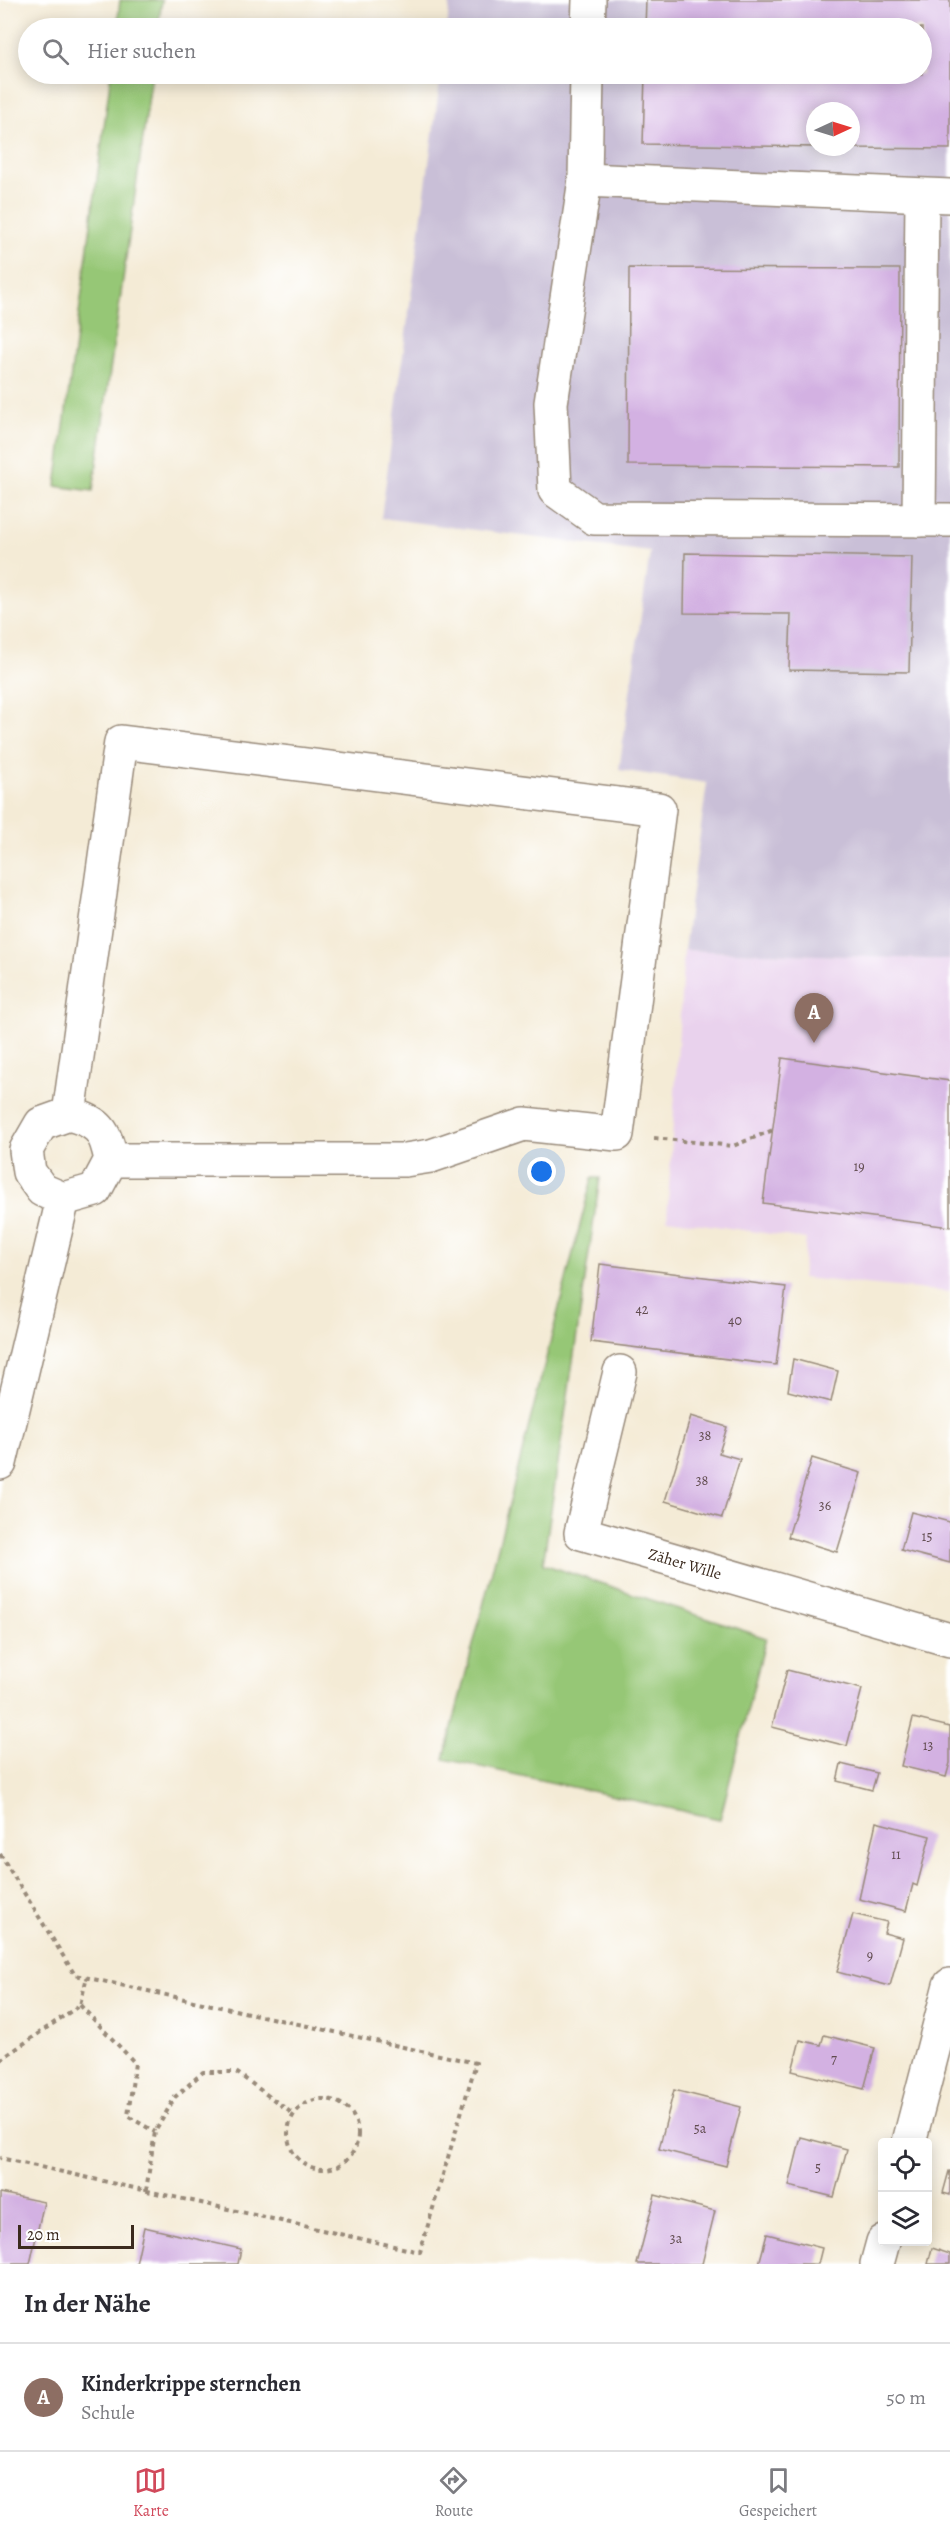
<!DOCTYPE html>
<html lang="de">
<head>
<meta charset="utf-8">
<style>
  :root { --surface:#fff; --page:#f7f7f7; --text:#2b2b33; --muted:#7c7c81; --line:#e1e1e2; --accent:#d1495b }
  body { margin:0; font-family:Alegreya,serif; background:var(--page); color:var(--text) }
  .controls { position:absolute; right:18px; bottom:18px; display:grid; overflow:hidden; border-radius:6px; box-shadow:0 3px 15px #0003 }
  .controls button { width:54px; height:54px; display:grid; place-items:center; padding:0; border:0; border-bottom:2px solid var(--line); background:var(--surface); color:var(--text); font:30px sans-serif }
  .compass { position:absolute; left:806px; top:102px; width:54px; height:54px; border-radius:50%; background:var(--surface); box-shadow:0 3px 15px #0003; rotate:86deg }
  .scale { position:absolute; left:18px; bottom:15px; width:116px; box-sizing:border-box; padding-left:6px; border:3px solid #3b2a1e; border-top:0; font-size:16px; line-height:21px; white-space:nowrap; color:#3b2a1e; -webkit-text-stroke:4px #fff; paint-order:stroke }
  .you { position:absolute; left:542px; top:1172px; width:21px; height:21px; margin:-15px; border:4px solid #fff; border-radius:50%; background:#1a73e8; box-shadow:0 0 0 9px #1a73e833 }
  .badge { display:grid; place-items:center; width:39px; height:39px; border-radius:50%; background:var(--accent); color:#fff; font-size:20px; font-weight:700 }
  .pin { position:absolute; translate:-50% -50px; filter:drop-shadow(0 2px 3px #0008) }
  .pin::after { content:''; position:absolute; top:32px; width:21px; height:18px; background:inherit; clip-path:polygon(0 0,100% 0,50% 100%) }
  .list { margin:0; padding:0; list-style:none }
  h2 { display:flex; justify-content:space-between; align-items:center; height:78px; margin:0; padding:0 24px; font-size:26px }
  h2 small { font-size:20px; font-weight:400; color:var(--muted) }
  .list li { display:grid; grid-template-columns:39px 1fr auto; gap:18px; align-items:center; box-sizing:border-box; height:108px; padding:0 24px; border-top:2px solid var(--line) }
  .list b { display:block; font-size:22px; white-space:nowrap }
  .list p { margin:0; font-size:20px; white-space:nowrap; color:var(--muted) }
  .list em { font-size:20px; font-style:normal; color:var(--muted) }
  .icon { flex:none; width:33px; height:33px; fill:none; stroke:currentColor; stroke-width:2; stroke-linecap:round; stroke-linejoin:round }
  .map { position:relative; flex:none; width:950px; height:2264px; overflow:hidden }
  .search { position:absolute; background:var(--surface); box-shadow:0 3px 15px #0003; left:18px; right:18px; top:18px; height:66px; display:flex; align-items:center; gap:15px; box-sizing:border-box; padding:0 21px; border-radius:33px; color:var(--muted); font-size:22px }
  .sheet { height:186px; background:var(--surface) }
  nav { display:flex; justify-content:space-around; align-items:center; box-sizing:border-box; height:84px; border-top:2px solid var(--line); background:var(--surface); font-size:16px; color:var(--muted) }
  nav a { display:grid; justify-items:center; gap:3px }
  nav .on { color:var(--accent) }
  .map>svg:first-child { display:block }
  .built { fill:#e9d2ed }
  .industrial { fill:#c9bfd7; fill-rule:evenodd }
  .green { fill:#96c776; stroke:#68784a; stroke-width:1.5 }
  .building { fill:#d3b1e2 }
  .lines { fill:none; stroke-linecap:round; stroke-linejoin:round }
  .minor-casing { stroke:#988a7a; stroke-width:36 }
  .path { stroke:#988a7a; stroke-width:4; stroke-dasharray:4.5 4.5; stroke-linecap:butt }
  .minor { stroke:#fff; stroke-width:33 }
  .labels { text-anchor:middle; stroke-width:5; stroke-linejoin:round; paint-order:stroke }
  .number-label { font-size:14px; fill:#614c4f }
  .street-label { font-size:16px; fill:#3b2a1e; stroke:#fff }
</style>
</head>
<body>
<div class="map">
<svg width="950" height="2264" viewBox="0 0 950 2264">
  <rect width="100%" height="100%" fill="#fff"/>
  <filter id="ink" filterUnits="userSpaceOnUse"><feTurbulence type="fractalNoise" baseFrequency=".0167" numOctaves="2"/><feDisplacementMap in="SourceGraphic" scale="12" xChannelSelector="R" yChannelSelector="G"/><feConvolveMatrix kernelMatrix="1 2 1 2 8 2 1 2 1" color-interpolation-filters="sRGB"/></filter>
  <filter id="wash" filterUnits="userSpaceOnUse"><feTurbulence type="fractalNoise" baseFrequency=".008" numOctaves="4" result="noise"/><feDisplacementMap in="SourceGraphic" scale="24" xChannelSelector="R" yChannelSelector="G"/><feGaussianBlur stdDeviation="1.35" result="paint"/><feColorMatrix in="noise" values="0 0 0 0 0 0 0 0 0 0 0 0 0 0 0 0 0 1.4 0 .05"/><feComposite in="paint" operator="in"/></filter>
  <g filter="url(#wash)">
    <rect width="100%" height="100%" fill="#f4ebd6"/>
    <path class="built" d="M684,950l266,10v332l-148,-14 4,-39 -139,-20z"/>
    <path class="industrial" d="M450,0h500v960l-266,-10 23,-167 -88,-13 31,-218 -269,-34 60,-444h481v-46h-475zM815,111h36v36h-36z"/>
    <g class="green">
      <path d="M120,0h42l-4,28h-41z"/>
      <path d="M111,74h41l-59,417 -37,-5z"/>
      <path d="M592,1178h8l-57,386 223,74 -46,181 -276,-60z"/>
    </g>
    <g id="blocks">
      <g class="building">
        <path d="M646,0h304v149l-99,-1v-37h-36v36l-172,-3 2,-70h277v-46h-277z"/>
        <path d="M629,268l271,1 -1,198 -271,-2z"/>
        <path d="M685,553l227,4 -3,115 -120,-2 2,-56 -107,-1z"/>
        <path d="M782,1058l168,23v146l-187,-24z"/>
        <path d="M600,1264l186,23 -10,78 -185,-23z"/>
        <path d="M793,1359l45,12 -7,31 -43,-11z"/>
        <path d="M691,1416l36,11 -8,26 21,6 -18,59 -57,-17z"/>
        <path d="M812,1458l49,15 -24,79 -49,-15z"/>
        <path d="M911,1512l39,10v41l-49,-13z"/>
        <path d="M787,1670l75,19 -15,57 -75,-19z"/>
        <path d="M913,1718l37,9v36l-4,14 -45,-11z"/>
        <path d="M841,1764l36,9 -5,17 -35,-9z"/>
        <path d="M876,1822l54,14 -13,50 -4,-2 -7,27 -47,-12z"/>
        <path d="M853,1914l34,8 -3,11 19,5 -13,48 -53,-14z"/>
        <path d="M824,2035l51,13 -11,41 -72,-18 8,-31 21,5z"/>
        <path d="M674,2090l67,17 -15,59 -67,-17z"/>
        <path d="M801,2137l46,12 -13,48 -45,-11z"/>
        <path d="M949,2171h1v24l-7,-2z"/>
        <path d="M0,2193l44,9 -14,62h-30z"/>
        <path d="M655,2195l60,16 -13,53h-65z"/>
        <path d="M144,2227l97,22 -3,15h-102z"/>
        <path d="M767,2234l55,14 -4,16h-59z"/>
        <path d="M932,2248l18,6v10h-22z"/>
      </g>
    </g>
  </g>
  <g filter="url(#ink)">
    <use href="#blocks" fill-opacity="0" stroke="#988a7a" stroke-width="1.5"/>
    <g class="lines">
      <defs>
        <g id="minor">
          <path d="M588,28l1,-28"/>
          <path d="M587,74l-2,106 -34,223 4,87 39,28 356,2"/>
          <path d="M585,180l365,16"/>
          <path d="M919,520l3,-324"/>
          <path d="M69,1114l52,-372 538,67 -42,325 -93,-10 -93,32 -26,4h-294"/>
          <path d="M69,1114c30,8 36,16 42,46l-16,30 -32,9 -21,-9 -13,-18 -3,-22 15,-26z"/>
          <path id="s1" d="M620,1372l-39,161 369,107"/>
          <path d="M0,1463l63,-264"/>
          <path d="M909,2142l41,-157"/>
          <path d="M877,2264l6,-22"/>
        </g>
      </defs>
      <use href="#minor" class="minor-casing"/>
      <g class="path">
        <path d="M654,1138l79,8 40,-16"/>
        <path d="M0,1854l75,121 401,88 -56,189 -420,-94"/>
        <path d="M80,2005l55,58 -7,53 27,16"/>
        <path d="M0,2060l80,-55 7,-28"/>
        <circle cx="323" cy="2134" r="35"/>
        <path d="M146,2191l9,-59 20,-35 28,-25h33l57,42"/>
      </g>
      <use href="#minor" class="minor"/>
    </g>
  </g>
  <g class="labels">
    <g class="number-label">
      <text x="859" y="1171">19</text>
      <text x="642" y="1314">42</text>
      <text x="735" y="1325">40</text>
      <text x="705" y="1440">38</text>
      <text x="702" y="1485">38</text>
      <text x="825" y="1510">36</text>
      <text x="927" y="1541">15</text>
      <text x="928" y="1750">13</text>
      <text x="896" y="1859">11</text>
      <text x="870" y="1960">9</text>
      <text x="834" y="2064">7</text>
      <text x="700" y="2133">5a</text>
      <text x="818" y="2172">5</text>
      <text x="676" y="2243">3a</text>
    </g>
    <g class="street-label">
      <text dy="6" stroke="none"><textPath href="#s1" startOffset="274">Zäher Wille</textPath></text>
    </g>
  </g>
</svg>
<div class="controls">
<button><svg class="icon" aria-label="locate" viewBox="0 0 24 24"><circle cx="12" cy="12" r="6"/><path d="M12 2v4M12 18v4M2 12h4M18 12h4"/></svg></button>
<button><svg class="icon" aria-label="layers" viewBox="0 0 24 24"><path d="M12 4l9 5-9 5-9-5zM3 14l9 5 9-5"/></svg></button>
</div>
<svg class="compass" viewBox="-18 -18 36 36"><path d="M0-13l5 13h-10z" fill="#e53935"/><path d="M0 13l5-13h-10z" fill="#7c7c81"/></svg>
<div class="scale">20 m</div>
<div class="you"></div>
<div class="pin badge" style="left:814px;top:1043px;background:#8d6e63">A</div>
<div class="search"><svg class="icon" aria-label="search" viewBox="0 0 24 24"><circle cx="10" cy="10" r="6"/><path d="M15 15l6 6"/></svg>Hier suchen</div>
</div>
<section class="sheet">
<h2>In der Nähe<small></small></h2>
<ul class="list">
<li><span class="badge" style="background:#8d6e63">A</span><div><b>Kinderkrippe sternchen</b><p>Schule</p></div><em>50 m</em></li>
</ul>
</section>
<nav>
<a class="on"><svg class="icon" aria-label="map" viewBox="0 0 24 24"><path d="M3 6l6-2 6 2 6-2v14l-6 2-6-2-6 2zM9 4v14M15 6v14"/></svg>Karte</a>
<a><svg class="icon" aria-label="directions" viewBox="0 0 24 24"><path d="M12 3l9 9-9 9-9-9zM9 14v-3h6M13 9l2 2-2 2"/></svg>Route</a>
<a><svg class="icon" aria-label="saved" viewBox="0 0 24 24"><path d="M7 4h10v16l-5-4-5 4z"/></svg>Gespeichert</a>
</nav>
</body>
</html>
